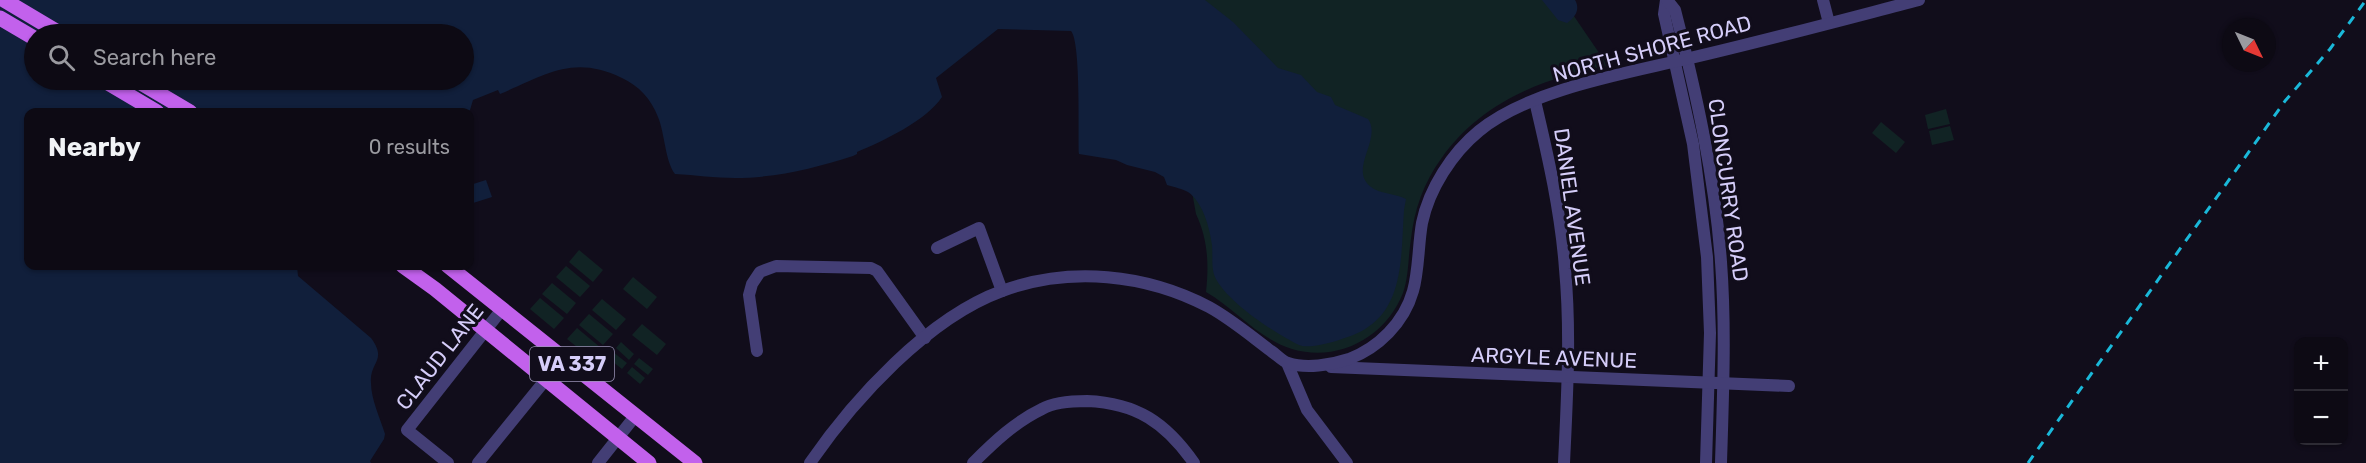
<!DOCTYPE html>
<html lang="en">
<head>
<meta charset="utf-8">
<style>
  :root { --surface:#0d0a14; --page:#1b1822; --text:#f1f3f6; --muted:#9a9aa0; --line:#2d2b34 }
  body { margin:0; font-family:Rubik,sans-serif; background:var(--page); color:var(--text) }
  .controls { position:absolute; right:18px; bottom:18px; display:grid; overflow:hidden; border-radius:12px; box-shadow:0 2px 4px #0004 }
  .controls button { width:54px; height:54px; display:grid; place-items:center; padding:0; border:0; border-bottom:2px solid var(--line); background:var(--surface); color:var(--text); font:30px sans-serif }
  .compass { position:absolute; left:2222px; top:18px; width:54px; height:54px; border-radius:50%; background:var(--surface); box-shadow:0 2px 4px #0004; rotate:133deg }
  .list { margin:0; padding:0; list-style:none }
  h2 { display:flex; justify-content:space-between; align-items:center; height:78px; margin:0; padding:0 24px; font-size:26px }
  h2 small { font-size:20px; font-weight:400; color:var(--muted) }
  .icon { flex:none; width:33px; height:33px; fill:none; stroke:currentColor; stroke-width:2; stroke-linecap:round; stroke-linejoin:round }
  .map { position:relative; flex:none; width:2366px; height:463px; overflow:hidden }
  .search { position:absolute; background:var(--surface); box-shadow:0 2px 4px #0004; left:24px; top:24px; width:450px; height:66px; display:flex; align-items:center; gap:15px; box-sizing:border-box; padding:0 21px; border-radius:33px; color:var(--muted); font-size:22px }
  .panel { position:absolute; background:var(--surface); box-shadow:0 2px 4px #0004; left:24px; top:108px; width:450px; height:162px; border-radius:12px }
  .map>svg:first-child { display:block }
  .green { fill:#112324 }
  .water { fill:#111f3b; fill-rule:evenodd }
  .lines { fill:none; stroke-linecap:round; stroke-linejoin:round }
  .minor { stroke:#433e75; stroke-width:12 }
  .major { stroke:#c261ec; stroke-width:15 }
  .rail { stroke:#1ab8d9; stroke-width:3; stroke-dasharray:9 8; stroke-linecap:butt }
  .labels { text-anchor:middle; stroke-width:6; stroke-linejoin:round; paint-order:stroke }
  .shield { fill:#110d1b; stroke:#9a93b6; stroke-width:1.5 }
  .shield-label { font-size:20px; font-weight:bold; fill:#d5cdf9 }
  .street-label { font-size:21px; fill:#d5cdf9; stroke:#110d1b }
</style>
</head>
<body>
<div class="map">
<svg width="2366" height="463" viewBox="0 0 2366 463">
  <rect width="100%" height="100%" fill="#110d1b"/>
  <g class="green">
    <path d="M1157,0h406l45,66c-64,11 -128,37 -167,93 -17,23 -27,51 -30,80 -3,18 -2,37 -8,54 -17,44 -65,70 -111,56 -33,-10 -57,-40 -86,-57 3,-28 2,-52 -10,-78z"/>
    <path d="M1946,109l4,15 -22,5 -3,-14z"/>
    <path d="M1881,122l24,20 -9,11 -24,-20z"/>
    <path d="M1950,126l4,14 -22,5 -3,-14z"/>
    <path d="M579,250l24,20 -10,12 -24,-20z"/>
    <path d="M566,266l24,20 -10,11 -24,-20z"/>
    <path d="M633,277l24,20 -10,12 -24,-20z"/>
    <path d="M552,283l24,20 -9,11 -25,-20z"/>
    <path d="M540,298l24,20 -10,11 -24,-20z"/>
    <path d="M602,299l24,20 -10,11 -24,-20z"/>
    <path d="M589,314l24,20 -10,11 -24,-20z"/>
    <path d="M642,324l24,20 -9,11 -25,-20z"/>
    <path d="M577,328l24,20 -9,11 -25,-20z"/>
    <path d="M621,342l13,12 -5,6 -13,-12z"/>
    <path d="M613,352l14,11 -5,6 -14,-11z"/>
    <path d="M639,358l14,11 -5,6 -14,-11z"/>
    <path d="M632,367l13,11 -5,6 -13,-11z"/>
  </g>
  <g class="water">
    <path d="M0,0h1205l28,22 45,46 23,7 16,17 14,5 4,8 33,14c15,21 -23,53 6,70 10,5 22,5 32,10l-2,11c-3,39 1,93 -36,117 -8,6 -20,10 -29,13 -9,3 -32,9 -40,5 -25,-12 -73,-44 -84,-68 -4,-9 -2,-22 -3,-32 -2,-16 -9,-43 -24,-53 -5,-3 -14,-5 -21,-7l-3,-8 -9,-5 -28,-7 -11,-5 -37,-6c-1,-21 2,-112 -8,-123l-73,-2 -62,49 6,19c-16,24 -59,44 -85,55v2l-4,2c-38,12 -77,22 -118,22 -20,0 -40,-3 -60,-4 -10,-13 -10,-40 -17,-57 -7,-18 -19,-31 -36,-39 -49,-24 -77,-3 -122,16l-2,-4 -25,10 -3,10 -4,2h-438v154h269l1,10 73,62c17,23 -2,24 0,45 0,16 9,35 14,51l-1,5 -14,22 1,2h-371zM34,34h430v46h-430z"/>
    <path d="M1542,0h33c6,10 -1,18 -8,23l-9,-3z"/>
    <path d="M486,180l6,17 -22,7v-19z"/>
  </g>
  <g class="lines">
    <g class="minor">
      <path d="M1666,0l-2,14 29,130 14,113 3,76 -4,130"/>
      <path d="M1667,0l8,10c21,82 40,167 46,252 5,67 2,134 0,201"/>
      <path d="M1823,0l6,23"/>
      <path d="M1535,101c13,55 26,112 30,168 6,64 2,130 -1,194"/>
      <path d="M937,248l42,-20 23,63"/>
      <path d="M757,351l-8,-56 3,-11 8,-12 16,-6 95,2 6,3 48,67"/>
      <path d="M1287,363l20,47 40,53"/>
      <path d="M1331,367l458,19"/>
      <path d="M448,463l-41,-33 96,-122"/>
      <path d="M478,463l86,-106"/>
      <path d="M598,463l38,-48"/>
      <path d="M810,463c44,-64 118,-145 192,-172 68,-25 144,-17 207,16 22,12 42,29 62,44 5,3 11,10 17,12 18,6 43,2 61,-4 29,-11 55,-36 64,-68 6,-21 5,-45 9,-68 7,-34 30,-70 57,-92 50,-41 144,-57 207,-72 78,-18 156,-39 233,-59"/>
      <path d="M973,463c21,-21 42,-41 69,-54 12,-7 31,-8 45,-8 50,2 79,22 107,62"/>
    </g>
    <g class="major">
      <path d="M4,0l57,34"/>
      <path d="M0,18l34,20"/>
      <path d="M103,80l54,32"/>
      <path d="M136,80l54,32"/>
      <path d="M403,266l32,23 214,174"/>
      <path d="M448,266l247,197"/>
    </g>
    <path class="rail" d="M2028,463l257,-362 45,-52 36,-49"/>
  </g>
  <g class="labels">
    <rect class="shield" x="530" y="347" width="84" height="34" rx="4.5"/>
    <g class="shield-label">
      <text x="572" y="371">VA 337</text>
    </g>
    <g class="street-label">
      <text transform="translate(1652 49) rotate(-15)" y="7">NORTH SHORE ROAD</text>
      <text transform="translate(1728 190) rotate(82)" y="7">CLONCURRY ROAD</text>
      <text transform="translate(1572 207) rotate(82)" y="7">DANIEL AVENUE</text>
      <text transform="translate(440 357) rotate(-52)" y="7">CLAUD LANE</text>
      <text transform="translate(1554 358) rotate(2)" y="7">ARGYLE AVENUE</text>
    </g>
  </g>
</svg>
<div class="controls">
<button>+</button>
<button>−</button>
</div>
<svg class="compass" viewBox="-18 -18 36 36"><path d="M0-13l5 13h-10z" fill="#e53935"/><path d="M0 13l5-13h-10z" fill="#9a9aa0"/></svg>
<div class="search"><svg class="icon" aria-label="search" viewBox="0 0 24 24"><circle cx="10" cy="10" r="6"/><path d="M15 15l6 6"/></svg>Search here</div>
<section class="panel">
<h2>Nearby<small>0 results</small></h2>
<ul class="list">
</ul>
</section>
</div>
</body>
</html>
